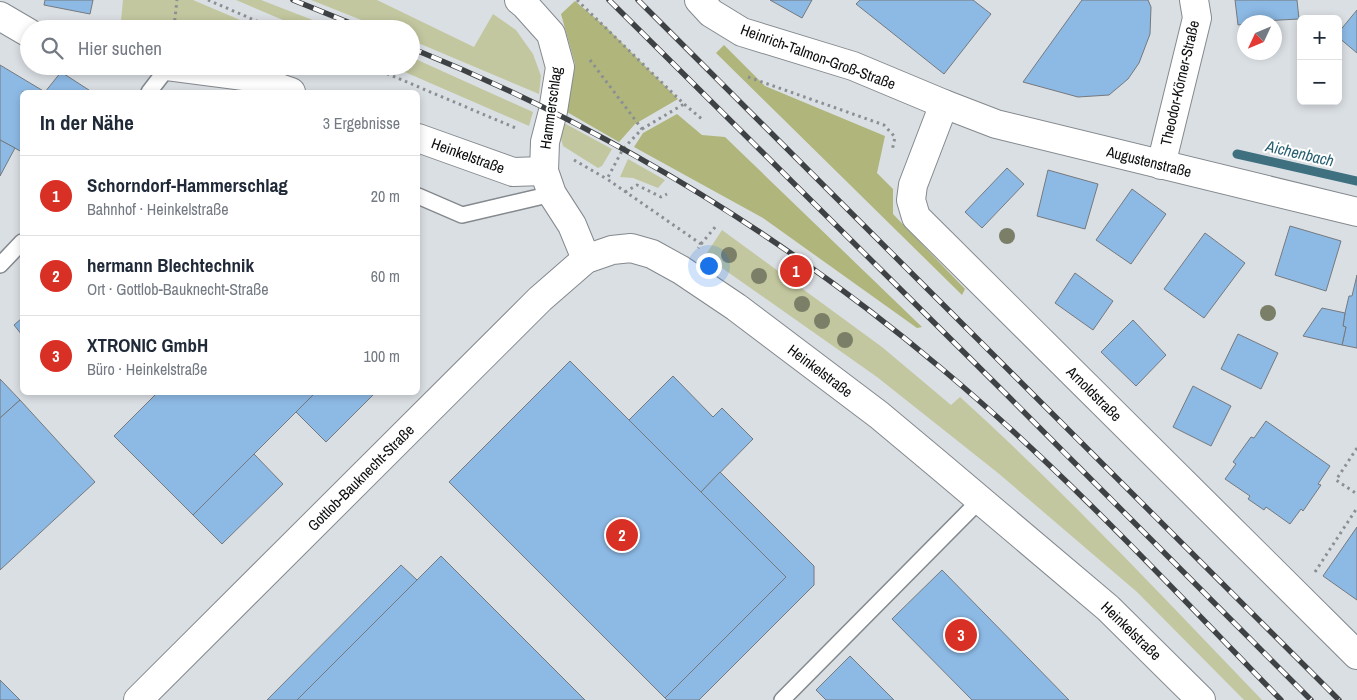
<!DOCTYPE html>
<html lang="de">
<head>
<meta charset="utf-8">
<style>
  :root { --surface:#fff; --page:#f2f2f3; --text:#1f2937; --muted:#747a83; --line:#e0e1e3; --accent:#d93025 }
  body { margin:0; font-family:"Archivo Narrow",sans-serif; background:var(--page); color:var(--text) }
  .controls { position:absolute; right:15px; top:15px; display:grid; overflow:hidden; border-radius:8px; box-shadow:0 2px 8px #0003 }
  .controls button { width:45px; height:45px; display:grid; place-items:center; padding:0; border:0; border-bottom:1px solid var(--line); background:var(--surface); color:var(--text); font:25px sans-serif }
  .compass { position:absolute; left:1237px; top:15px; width:45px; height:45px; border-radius:50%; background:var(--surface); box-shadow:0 2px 8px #0003; rotate:226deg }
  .you { position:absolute; left:708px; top:265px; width:18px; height:18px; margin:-12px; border:4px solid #fff; border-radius:50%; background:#1a73e8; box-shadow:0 0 0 8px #1a73e833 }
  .badge { display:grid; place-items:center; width:32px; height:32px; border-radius:50%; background:var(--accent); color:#fff; font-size:16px; font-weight:700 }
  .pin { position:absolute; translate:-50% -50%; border:2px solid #fff; box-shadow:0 1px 5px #0006 }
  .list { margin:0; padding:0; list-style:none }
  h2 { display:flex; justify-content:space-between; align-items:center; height:65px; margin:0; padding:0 20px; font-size:21px }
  h2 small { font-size:16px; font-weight:400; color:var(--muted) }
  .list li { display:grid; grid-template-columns:32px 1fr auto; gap:15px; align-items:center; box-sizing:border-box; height:80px; padding:0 20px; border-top:1px solid var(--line) }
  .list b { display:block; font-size:19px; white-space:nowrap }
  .list p { margin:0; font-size:16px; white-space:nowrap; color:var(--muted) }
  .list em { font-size:16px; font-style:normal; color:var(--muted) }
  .icon { flex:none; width:28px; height:28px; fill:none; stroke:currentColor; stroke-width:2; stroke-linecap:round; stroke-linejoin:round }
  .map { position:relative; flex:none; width:1357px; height:700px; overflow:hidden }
  .search { position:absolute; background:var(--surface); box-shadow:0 2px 8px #0003; left:20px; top:20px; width:400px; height:55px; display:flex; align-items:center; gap:12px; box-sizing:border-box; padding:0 18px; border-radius:28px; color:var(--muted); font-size:19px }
  .panel { position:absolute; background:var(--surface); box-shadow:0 2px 8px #0003; left:20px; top:90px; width:400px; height:305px; border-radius:8px }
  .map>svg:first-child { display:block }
  .green { fill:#c3c79f }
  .forest { fill:#b0b57b }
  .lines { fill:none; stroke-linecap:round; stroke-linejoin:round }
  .stream { stroke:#3e707f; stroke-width:9 }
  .building { fill:#8dbae5; stroke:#75797e }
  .service-casing { stroke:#84898d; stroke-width:18 }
  .minor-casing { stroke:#84898d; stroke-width:30 }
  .tertiary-casing { stroke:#84898d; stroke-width:30 }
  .path { stroke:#8b8f93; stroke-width:3; stroke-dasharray:2.5 4; stroke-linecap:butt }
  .service { stroke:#fff; stroke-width:15 }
  .minor { stroke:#fff; stroke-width:28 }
  .tertiary { stroke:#fff; stroke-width:28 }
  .rail-casing { stroke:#3f4244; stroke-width:5.5 }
  .rail { stroke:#fff; stroke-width:4; stroke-dasharray:11; stroke-linecap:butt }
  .tree { fill:#7b7f67 }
  .labels { text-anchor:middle; stroke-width:4; stroke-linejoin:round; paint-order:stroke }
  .street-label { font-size:15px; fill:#0b0d0e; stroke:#fff }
  .water-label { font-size:16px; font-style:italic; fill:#275f71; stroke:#fff }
</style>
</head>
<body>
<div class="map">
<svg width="1357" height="700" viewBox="0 0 1357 700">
  <rect width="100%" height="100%" fill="#dadfe4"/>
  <g class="green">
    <path d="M123,0h70l68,29h-86l-54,-9z"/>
    <path d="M236,0h25l75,29h-32z"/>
    <path d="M311,0h66l97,47 19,-33 23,16 17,24 8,22 -2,18 -128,-54v-11h-27z"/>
    <path d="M411,57l122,55 -4,14 -138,-60h20z"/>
    <path d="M564,123l48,26 -10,17 -4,2 -35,-22 -3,-11z"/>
    <path d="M628,159l37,21 -7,8 -25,-10 -13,-1z"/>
    <path d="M722,230l160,117 69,58 9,-8c106,96 203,200 302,303h-18l-107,-108 -139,-119 -121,-96 -172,-121z"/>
  </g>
  <g class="forest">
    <path d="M575,1l32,27 71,71 -43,25 -16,18 -52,-30 8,-48 -14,-50z"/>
    <path d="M724,45l41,41 120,50 -8,37 16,16v25l72,75 -3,6 -246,-242z"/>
    <path d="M677,114l25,21 23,2 197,190 -5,1 -154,-110 -129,-71 9,-14z"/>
  </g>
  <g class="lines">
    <path class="stream" d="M1237,154l120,27"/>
  </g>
  <g class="building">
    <path d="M45,0h48l-3,14 -46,-9z"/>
    <path d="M770,0h42l-10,18z"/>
    <path d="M860,0h113l18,14 -47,60 -88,-70z"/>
    <path d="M1082,0h66l3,7 -1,27 -11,29 -11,16 -19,16 -31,2 -55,-15z"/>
    <path d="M1235,0h62l2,19 -55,3v2l-6,1z"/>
    <path d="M1357,10v43l-19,-16v-4z"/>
    <path d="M0,65l45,27 16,-20 31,20h-70v60l-22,-12z"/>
    <path d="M0,140l15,8 -15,28z"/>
    <path d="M1007,168l17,16 -42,44 -17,-16z"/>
    <path d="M1048,170l50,14 -13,45 -48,-13z"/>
    <path d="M1132,189l34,25 -35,50 -35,-24z"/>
    <path d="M1290,226l51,15 -15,50 -51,-16z"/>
    <path d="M1205,233l40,30 -41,55 -40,-29z"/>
    <path d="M1075,273l38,28 -20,29 -38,-27z"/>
    <path d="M1357,275v73l-15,-3 4,-18 -3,-1 2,-13 4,-17h3z"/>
    <path d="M1322,308l23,5 -2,13 3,1 -4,18 -39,-9z"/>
    <path d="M22,318v17l-8,-10z"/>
    <path d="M1133,320l33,35 -30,31 -35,-34z"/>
    <path d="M1238,334l40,19 -17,36 -40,-20z"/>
    <path d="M570,361l216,216 -121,121 -216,-216z"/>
    <path d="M673,376l40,41 9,-9 31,31 -52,53 -72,-72z"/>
    <path d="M0,379l20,21 -20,18z"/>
    <path d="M1193,386l38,20 -20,40 -38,-19z"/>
    <path d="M158,392h158l-123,123 -79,-79z"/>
    <path d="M316,392h60l-50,50 -30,-30z"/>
    <path d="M20,400l75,82 -95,88v-152z"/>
    <path d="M1266,421l64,45 -12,18 3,1 -18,26 -2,-2 -11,15 -24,-17 -2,3 -16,-11 2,-3 -25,-17 11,-15 -3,-2 18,-25 3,1z"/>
    <path d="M254,454l29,30 -61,60 -29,-29z"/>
    <path d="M720,472l94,94v19l-115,115h-32l-2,-2 121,-121 -85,-85z"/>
    <path d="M1357,527v73l-34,-24z"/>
    <path d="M441,556l144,144h-288z"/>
    <path d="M401,565l16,15 -120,120h-30z"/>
    <path d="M942,570l127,130h-97l-80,-81z"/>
    <path d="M850,656l44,44h-68l-10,-10z"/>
    <path d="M0,680l20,20h-20z"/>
  </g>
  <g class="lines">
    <defs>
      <g id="service">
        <path d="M149,92l20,-26"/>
        <path d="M418,196l44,19 90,-21"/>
        <path d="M0,265l22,-23"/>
        <path d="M782,700l198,-200"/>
      </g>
      <g id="minor">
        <path d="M519,0l6,5 26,29 9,33 -7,44 -8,31 -1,29 8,23 20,31 14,34"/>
        <path d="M699,0l12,13 31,19 111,34 91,38 52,20 361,88"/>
        <path d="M0,16l29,17"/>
        <path d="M167,66l77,10 47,16"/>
        <path d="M944,104l-31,81 -2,15 5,17 441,438"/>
        <path d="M418,138l95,34 31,-1"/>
        <path d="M1161,165l36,-147 -3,-18"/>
      </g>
      <path id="tertiary" d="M138,700l402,-401 46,-40 26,-9 19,-2 21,6 29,16 55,37 143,108 61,51 168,142 93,92"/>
    </defs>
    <use href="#service" class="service-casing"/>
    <use href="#minor" class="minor-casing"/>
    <use href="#tertiary" class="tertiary-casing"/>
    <g class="path">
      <path d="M208,0l67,29"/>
      <path d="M577,0l107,104 19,16"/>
      <path d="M174,27l3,-27"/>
      <path d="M132,29l1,-6 56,6"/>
      <path d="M590,60l52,69 -19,20 -16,30 94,65 -3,4"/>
      <path d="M369,66l149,63"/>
      <path d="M748,77l136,48 11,12 -3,14"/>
      <path d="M642,129l42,-25"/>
      <path d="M574,160l33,19"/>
      <path d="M625,192l12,-7 24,12 6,-3"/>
      <path d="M701,244l15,-18"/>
      <path d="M1357,448l-21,32 21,14"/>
      <path d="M1315,572l42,-64"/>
    </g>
    <use href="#service" class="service"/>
    <use href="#minor" class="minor"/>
    <use href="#tertiary" class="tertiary"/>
    <defs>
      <g id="rail">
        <path d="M293,0l72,29"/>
        <path d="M609,0l398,395 304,305"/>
        <path d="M638,0l701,700"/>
        <path d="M411,48c193,78 372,187 531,321 121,101 229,218 339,331"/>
      </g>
    </defs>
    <use href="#rail" class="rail-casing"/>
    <use href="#rail" class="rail"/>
  </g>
  <g class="tree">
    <circle cx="1007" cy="236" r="8"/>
    <circle cx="729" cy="255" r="8"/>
    <circle cx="759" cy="276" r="8"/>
    <circle cx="802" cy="304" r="8"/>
    <circle cx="1268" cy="313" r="8"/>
    <circle cx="822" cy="321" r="8"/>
    <circle cx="845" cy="340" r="8"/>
  </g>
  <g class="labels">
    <g class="street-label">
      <text transform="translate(818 57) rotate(20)" y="5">Heinrich-Talmon-Groß-Straße</text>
      <text transform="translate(1180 83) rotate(-77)" y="5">Theodor-Körner-Straße</text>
      <text transform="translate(551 108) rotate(-82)" y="5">Hammerschlag</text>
      <text transform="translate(468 156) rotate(20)" y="5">Heinkelstraße</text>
      <text transform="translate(1149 162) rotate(14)" y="5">Augustenstraße</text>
      <text transform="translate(820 371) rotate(37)" y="5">Heinkelstraße</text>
      <text transform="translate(1094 394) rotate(45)" y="5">Arnoldstraße</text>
      <text transform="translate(361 478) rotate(-45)" y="5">Gottlob-Bauknecht-Straße</text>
      <text transform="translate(1131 631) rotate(44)" y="5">Heinkelstraße</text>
    </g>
    <g class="water-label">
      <text transform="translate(1300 153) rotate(13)" y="6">Aichenbach</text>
    </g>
  </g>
</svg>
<div class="controls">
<button>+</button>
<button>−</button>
</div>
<svg class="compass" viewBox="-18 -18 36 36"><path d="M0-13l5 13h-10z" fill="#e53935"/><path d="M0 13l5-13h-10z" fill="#747a83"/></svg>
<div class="you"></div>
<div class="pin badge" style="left:796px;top:271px">1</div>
<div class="pin badge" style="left:622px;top:535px">2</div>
<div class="pin badge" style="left:961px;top:635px">3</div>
<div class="search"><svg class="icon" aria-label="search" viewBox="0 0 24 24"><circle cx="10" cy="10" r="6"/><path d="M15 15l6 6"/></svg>Hier suchen</div>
<section class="panel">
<h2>In der Nähe<small>3 Ergebnisse</small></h2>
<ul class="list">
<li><span class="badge">1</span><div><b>Schorndorf-Hammerschlag</b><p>Bahnhof · Heinkelstraße</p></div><em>20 m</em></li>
<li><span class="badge">2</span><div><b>hermann Blechtechnik</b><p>Ort · Gottlob-Bauknecht-Straße</p></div><em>60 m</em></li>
<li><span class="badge">3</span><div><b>XTRONIC GmbH</b><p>Büro · Heinkelstraße</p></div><em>100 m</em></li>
</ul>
</section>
</div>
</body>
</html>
